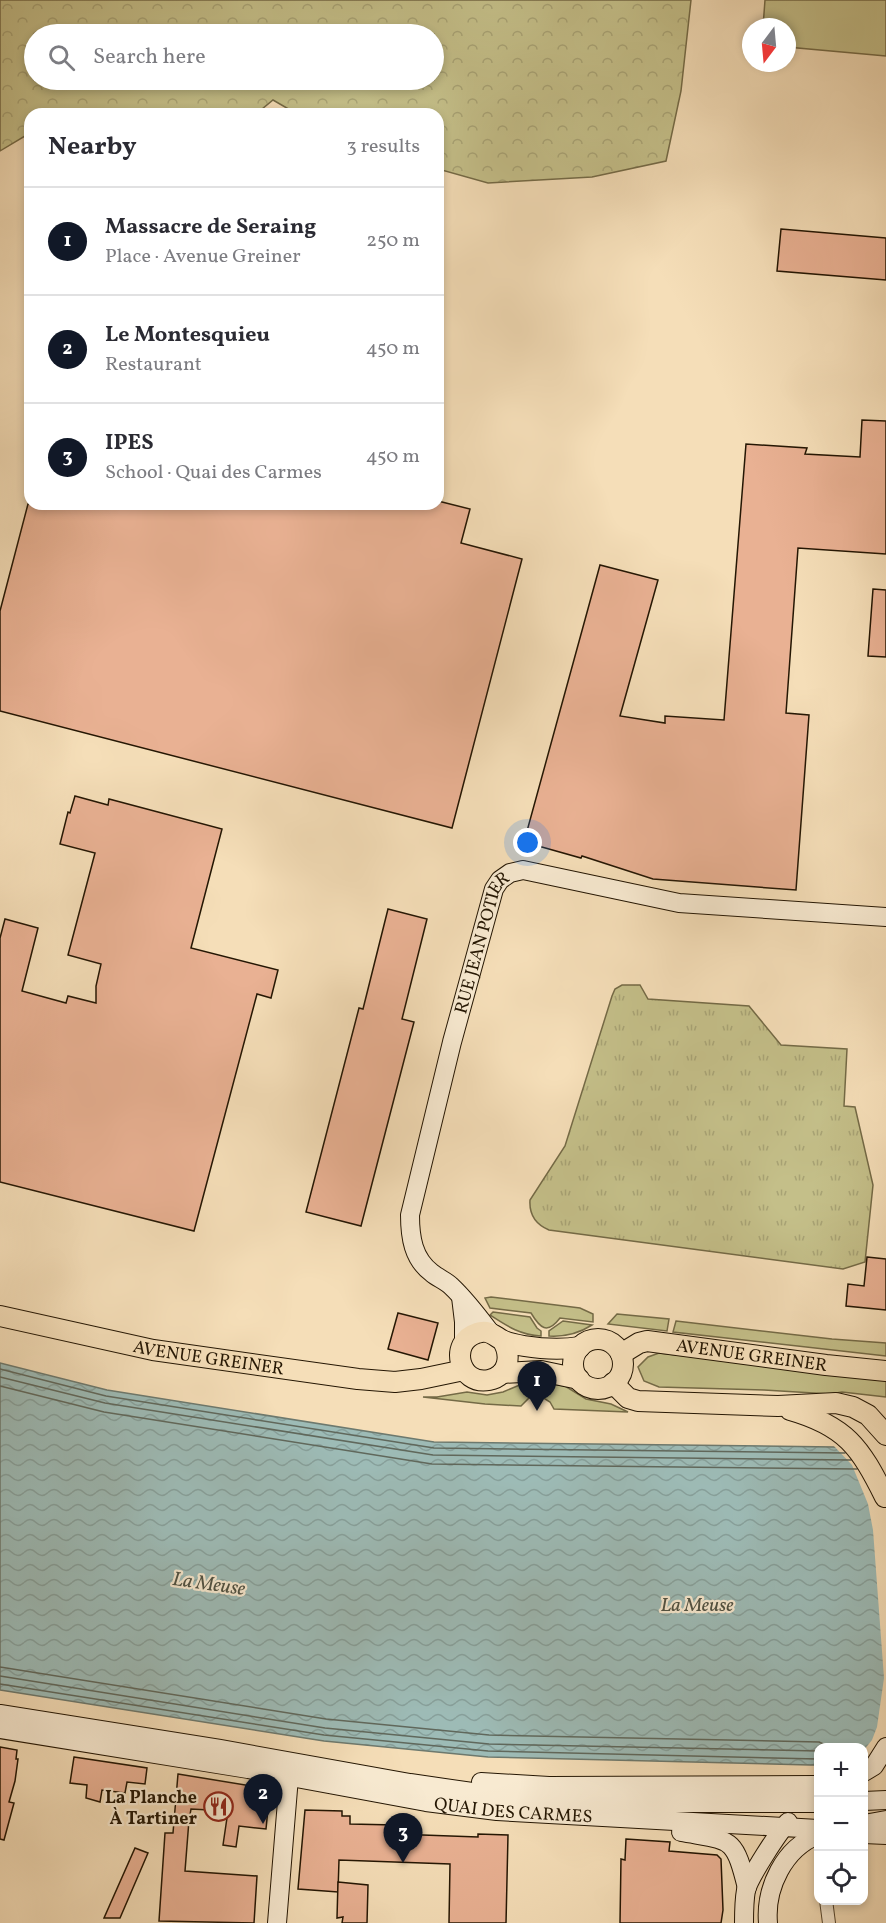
<!DOCTYPE html>
<html lang="en">
<head>
<meta charset="utf-8">
<style>
  :root { --surface:#fff; --page:#f2f2f3; --text:#2b2b33; --muted:#7c7c81; --line:#e1e1e2; --accent:#111827 }
  body { margin:0; font-family:Vollkorn,serif; background:var(--page); color:var(--text) }
  .controls { position:absolute; right:18px; bottom:18px; display:grid; overflow:hidden; border-radius:12px; box-shadow:0 3px 9px #0003 }
  .controls button { width:54px; height:54px; display:grid; place-items:center; padding:0; border:0; border-bottom:2px solid var(--line); background:var(--surface); color:var(--text); font:30px sans-serif }
  .compass { position:absolute; left:742px; top:18px; width:54px; height:54px; border-radius:50%; background:var(--surface); box-shadow:0 3px 9px #0003; rotate:196deg }
  .you { position:absolute; left:528px; top:843px; width:21px; height:21px; margin:-15px; border:4px solid #fff; border-radius:50%; background:#1a73e8; box-shadow:0 0 0 9px #1a73e833 }
  .badge { display:grid; place-items:center; width:39px; height:39px; border-radius:50%; background:var(--accent); color:#fff; font-size:20px; font-weight:700 }
  .pin { position:absolute; translate:-50% -50px; filter:drop-shadow(0 2px 3px #0008) }
  .pin::after { content:''; position:absolute; top:32px; width:21px; height:18px; background:inherit; clip-path:polygon(0 0,100% 0,50% 100%) }
  .list { margin:0; padding:0; list-style:none }
  h2 { display:flex; justify-content:space-between; align-items:center; height:78px; margin:0; padding:0 24px; font-size:26px }
  h2 small { font-size:20px; font-weight:400; color:var(--muted) }
  .list li { display:grid; grid-template-columns:39px 1fr auto; gap:18px; align-items:center; box-sizing:border-box; height:108px; padding:0 24px; border-top:2px solid var(--line) }
  .list b { display:block; font-size:22px; white-space:nowrap }
  .list p { margin:0; font-size:20px; white-space:nowrap; color:var(--muted) }
  .list em { font-size:20px; font-style:normal; color:var(--muted) }
  .icon { flex:none; width:33px; height:33px; fill:none; stroke:currentColor; stroke-width:2; stroke-linecap:round; stroke-linejoin:round }
  .map { position:relative; flex:none; width:886px; height:1923px; overflow:hidden }
  .search { position:absolute; background:var(--surface); box-shadow:0 3px 9px #0003; left:24px; top:24px; width:420px; height:66px; display:flex; align-items:center; gap:15px; box-sizing:border-box; padding:0 21px; border-radius:33px; color:var(--muted); font-size:22px }
  .panel { position:absolute; background:var(--surface); box-shadow:0 3px 9px #0003; left:24px; top:108px; width:420px; height:402px; border-radius:18px }
  .map>svg:first-child { display:block }
  .grass { fill:#c4bf89; stroke:#746a46; stroke-width:1.5 }
  .forest { fill:url(#forest-crowns); stroke:#746a46; stroke-width:1.5; fill-rule:evenodd }
  .park { fill:url(#park-tufts); stroke:#746a46; stroke-width:1.5 }
  .water { fill:url(#water-waves); stroke:#6d796e; stroke-width:1.5 }
  .pier { fill:#f5deb8 }
  .lines { fill:none; stroke-linecap:round; stroke-linejoin:round }
  .shore { stroke:#60685c; stroke-width:1.5 }
  .building { fill:#e9b193; stroke:#241603; stroke-width:1.5 }
  .street-casing { stroke:#584830; stroke-width:14 }
  .secondary-casing { stroke:#241603; stroke-width:20 }
  .primary-casing { stroke:#241603; stroke-width:22 }
  .street { stroke:#f8ead1; stroke-width:12 }
  .secondary { stroke:#f8ead1; stroke-width:18 }
  .primary { stroke:#f5deb8; stroke-width:20 }
  .labels { text-anchor:middle; stroke-width:4.5; stroke-linejoin:round; paint-order:stroke }
  .street-label { font-size:18px; fill:#241603; stroke:#f8ead1 }
  .poi-label { font-size:18px; font-weight:bold; fill:#241603; stroke:#f8ead1; text-anchor:end }
  .water-label { font-size:20px; font-style:italic; fill:#4e5042; stroke:#f8ead1 }
</style>
</head>
<body>
<div class="map">
<svg width="886" height="1923" viewBox="0 0 886 1923">
  <defs>
    <pattern id="forest-crowns" width="20" height="18" patternUnits="userSpaceOnUse" patternTransform="scale(1.5)"><rect width="20" height="18" fill="#c4bf89"/><path d="M2 6a3 3 0 1 1 6 0M12 15a3 3 0 1 1 6 0" fill="none" stroke="#a8a375"/></pattern>
    <pattern id="park-tufts" width="24" height="20" patternUnits="userSpaceOnUse" patternTransform="scale(1.5)"><rect width="24" height="20" fill="#c4bf89"/><path d="M3 7l-1-3M5 7V3M7 7l1-3M15 17l-1-3M17 17v-4M19 17l1-3" fill="none" stroke="#a8a375"/></pattern>
    <pattern id="water-waves" width="16" height="10" patternUnits="userSpaceOnUse" patternTransform="scale(1.5)"><rect width="16" height="10" fill="#9dbbb6"/><path d="M0 5q4-4 8 0t8 0" fill="none" stroke="#87a09b"/></pattern>
  </defs>
  <rect width="100%" height="100%" fill="#f5deb8"/>
  <filter id="stains"><feTurbulence type="fractalNoise" baseFrequency=".00333" numOctaves="4"/><feColorMatrix values="0 0 0 0 .2 0 0 0 0 .09 0 0 0 0 .02 0 0 0 .5 -.17"/></filter>
  <radialGradient id="worn" r=".72"><stop offset=".6" stop-color="#630" stop-opacity="0"/><stop offset="1" stop-color="#630" stop-opacity=".3"/></radialGradient>
  <g class="grass">
    <path d="M765,0h121v56l-99,-9v-20h-24z"/>
    <path d="M491,1297l89,11 13,6v8l-33,-4c-13,17 -20,10 -29,-5l-41,-5 -5,-10z"/>
    <path d="M493,1312l37,5 7,11 4,3v5c-21,-1 -34,-10 -51,-21z"/>
    <path d="M617,1314l52,5 -2,12 -59,-7z"/>
    <path d="M563,1321l29,4c-14,9 -27,12 -43,11v-5z"/>
    <path d="M676,1321l156,18 54,4v13l-213,-24z"/>
    <path d="M659,1353l227,26v18l-44,-5 -12,2 -66,-4 -105,-3 -15,-6 -6,-14 10,-10z"/>
    <path d="M543,1383l22,3 21,13 25,5 17,8 -74,-3 -4,-7 -8,-5z"/>
    <path d="M522,1384h14l-1,13 -6,1 -8,8 -36,-2 -62,-7h14l30,-5 20,3 16,-3z"/>
  </g>
  <path class="forest" d="M0,0h691l-10,91 -15,70 -74,16 -104,6 -50,-14v-55h-141l-24,-14 -17,14h-31l-21,-4h-99l-14,4h-61v19l-30,18zM34,34h400v46h-400z"/>
  <path class="park" d="M622,985h18l8,14 101,7 32,39 66,4 -3,57 11,1 18,78 -8,77 -22,7 -294,-39c-12,-5 -20,-15 -19,-30l35,-54 47,-150 3,-7z"/>
  <path class="water" d="M0,1363l107,27 327,52 401,5 51,-2v315l-22,1v-13h-46v17h-8l-322,-8 -164,-16 -324,-51z"/>
  <path class="pier" d="M886,1442v320l-22,2v-14l8,-10 5,-13 7,-49 -11,-148 -5,-26 -16,-39 -19,-20z"/>
  <g class="lines">
    <g class="shore">
      <path d="M0,1369l106,27 328,52 411,5"/>
      <path d="M0,1377l105,26 328,52 418,5"/>
      <path d="M0,1386l104,26 328,52 425,5"/>
      <path d="M0,1667l326,52 163,16 330,7 13,6"/>
      <path d="M0,1676l325,52 164,16 329,7"/>
      <path d="M0,1684l324,51 164,16 330,8"/>
    </g>
  </g>
  <g class="building">
    <path d="M781,229l105,9v42l-109,-9z"/>
    <path d="M862,420l24,1v133l-88,-6 -12,165 23,2 -13,175 -143,-11 -71,-23 -1,2 -57,-16 76,-277 58,15 -38,136 45,7v-7l59,4 22,-276 61,4 -2,6 55,3z"/>
    <path d="M438,501l32,8 -9,34 61,16 -70,269 -452,-117v-100l28,-107h410z"/>
    <path d="M873,589l13,1v67l-18,-1z"/>
    <path d="M75,796l33,9 1,-6 113,30 -31,119 87,22 -7,28 -14,-4 -63,237 -194,-49v-244l5,-19 33,9 -16,63 44,12 2,-7 28,7v-17l5,-22 -33,-9 27,-102 -35,-9 8,-32 2,1z"/>
    <path d="M388,909l39,10 -25,100 12,3 -53,204 -55,-14 53,-204 4,1z"/>
    <path d="M867,1257l19,2v51l-40,-4 2,-22 16,2z"/>
    <path d="M398,1313l40,10 -10,37 -40,-11z"/>
    <path d="M0,1747l17,3 -1,9h2l-3,22 -6,21 5,1 -10,37 -4,-1z"/>
    <path d="M74,1757l73,11 -2,16 -18,-2 -2,11 -23,-3 -2,12 -14,-4 1,-13 -17,-2z"/>
    <path d="M178,1774l92,15 -4,40 -27,-3 -3,21 -13,-2 5,-34 -37,-2 -2,11 -4,51 72,5 -3,47 -95,-2 6,-88h8z"/>
    <path d="M305,1810l37,1v5h8v8l45,1v9l83,3v-3l30,1 -2,88h-57l1,-59 -111,-4 -1,32 -40,-3z"/>
    <path d="M626,1839l44,3 -1,9 48,4 4,4 2,51 -2,13h-101l1,-64 4,1z"/>
    <path d="M135,1848l13,5 -28,65h-16z"/>
    <path d="M338,1882l30,3 -1,38h-25l1,-6 -6,1z"/>
  </g>
  <g class="lines">
    <defs>
      <path id="street" d="M826,1900l3,23"/>
      <g id="secondary">
        <path d="M461,1297l3,25v20"/>
        <path id="s1" d="M490,1332c-12,-16 -24,-32 -39,-46 -5,-5 -13,-8 -19,-13 -19,-14 -22,-36 -22,-58l42,-173 42,-153 6,-9 10,-7 13,-3 156,33 207,14"/>
        <path d="M0,1714l220,35 190,34 83,12 59,5 102,3h164"/>
        <path id="s2" d="M0,1729l248,40 178,33 71,9 321,18"/>
        <path d="M864,1772l10,-6 12,-19"/>
        <path d="M481,1782l68,4 269,-1"/>
        <path d="M864,1801l22,-1"/>
        <path d="M864,1824l22,-4"/>
        <path d="M681,1832c50,9 53,3 66,56"/>
        <path d="M864,1834l22,1"/>
        <path d="M277,1923l12,-146"/>
        <path d="M744,1923c0,-11 0,-22 2,-33 4,-14 32,-57 42,-68"/>
        <path d="M768,1923c-3,-35 16,-75 50,-88"/>
      </g>
      <g id="primary">
        <path id="s3" d="M0,1316l153,34 205,29 37,3 26,-3 43,-9"/>
        <circle cx="598" cy="1364" r="25"/>
        <path d="M502,1340c10,15 7,36 -13,40 -30,6 -41,-38 -12,-47 11,-4 16,2 25,7 6,3 16,5 22,6 19,3 37,4 56,1"/>
        <path id="s4" d="M621,1354l18,-11 8,-2 179,24 60,6"/>
        <path d="M502,1373l39,-2 38,8"/>
        <path d="M613,1383l15,15 10,3 140,5 58,-3 17,4 15,8 18,20"/>
        <path d="M790,1410c56,16 70,37 95,87"/>
      </g>
    </defs>
    <use href="#street" class="street-casing"/>
    <use href="#secondary" class="secondary-casing"/>
    <use href="#primary" class="primary-casing"/>
    <use href="#street" class="street"/>
    <use href="#secondary" class="secondary"/>
    <use href="#primary" class="primary"/>
  </g>
  <defs>
    <symbol id="restaurant-ring" viewBox="-11 -11 22 22"><circle r="9.5" fill="#f8ead1" stroke="#8f2418" stroke-width="1.5"/><path d="M-5-6h1v4h1v-4h1v4h1v-4h1v5L-1.5 .5V6h-2V.5L-5-1ZM5-6V6H3V1.5H1.5Q1.5-4 5-6Z" fill="#8f2418"/></symbol>
  </defs>
  <g fill-rule="evenodd">
    <use href="#restaurant-ring" x="202" y="1790" width="33" height="33"/>
  </g>
  <g class="labels">
    <g class="street-label">
      <text dy="6" stroke="none"><textPath href="#s1" startOffset="430">RUE JEAN POTIER</textPath></text>
      <text dy="6" stroke="none"><textPath href="#s4" startOffset="135">AVENUE GREINER</textPath></text>
      <text dy="6" stroke="none"><textPath href="#s3" startOffset="213">AVENUE GREINER</textPath></text>
      <text dy="6" stroke="none"><textPath href="#s2" startOffset="520">QUAI DES CARMES</textPath></text>
    </g>
    <g class="poi-label">
      <text x="197" y="1803">La Planche<tspan x="197" dy="21">À Tartiner</tspan></text>
    </g>
    <g class="water-label">
      <text transform="translate(209 1583) rotate(8)" y="7">La Meuse</text>
      <text x="697" y="1611">La Meuse</text>
    </g>
  </g>
  <rect width="100%" height="100%" filter="url(#stains)"/>
  <rect width="100%" height="100%" fill="url(#worn)"/>
</svg>
<div class="controls">
<button>+</button>
<button>−</button>
<button><svg class="icon" aria-label="locate" viewBox="0 0 24 24"><circle cx="12" cy="12" r="6"/><path d="M12 2v4M12 18v4M2 12h4M18 12h4"/></svg></button>
</div>
<svg class="compass" viewBox="-18 -18 36 36"><path d="M0-13l5 13h-10z" fill="#e53935"/><path d="M0 13l5-13h-10z" fill="#7c7c81"/></svg>
<div class="you"></div>
<div class="pin badge" style="left:537px;top:1411px">1</div>
<div class="pin badge" style="left:263px;top:1824px">2</div>
<div class="pin badge" style="left:403px;top:1863px">3</div>
<div class="search"><svg class="icon" aria-label="search" viewBox="0 0 24 24"><circle cx="10" cy="10" r="6"/><path d="M15 15l6 6"/></svg>Search here</div>
<section class="panel">
<h2>Nearby<small>3 results</small></h2>
<ul class="list">
<li><span class="badge">1</span><div><b>Massacre de Seraing</b><p>Place · Avenue Greiner</p></div><em>250 m</em></li>
<li><span class="badge">2</span><div><b>Le Montesquieu</b><p>Restaurant</p></div><em>450 m</em></li>
<li><span class="badge">3</span><div><b>IPES</b><p>School · Quai des Carmes</p></div><em>450 m</em></li>
</ul>
</section>
</div>
</body>
</html>
